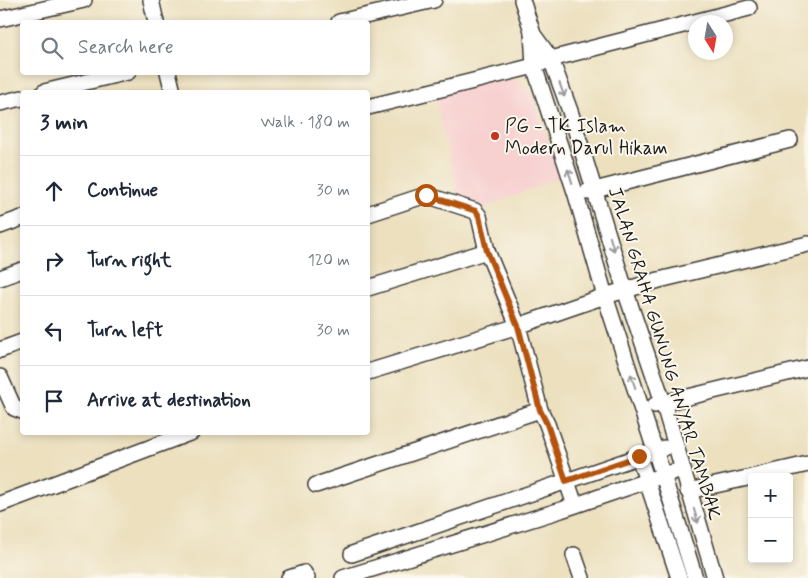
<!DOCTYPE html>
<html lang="en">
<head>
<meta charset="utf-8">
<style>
  :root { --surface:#fff; --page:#f2f2f3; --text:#1f2937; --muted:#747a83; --line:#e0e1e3 }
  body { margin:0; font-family:Mynerve,sans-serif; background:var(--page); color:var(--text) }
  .controls { position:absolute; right:15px; bottom:15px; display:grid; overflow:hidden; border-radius:5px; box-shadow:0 2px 8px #0003 }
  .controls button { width:45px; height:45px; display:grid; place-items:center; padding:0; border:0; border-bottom:1px solid var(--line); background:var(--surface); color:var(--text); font:25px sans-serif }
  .compass { position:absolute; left:688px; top:15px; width:45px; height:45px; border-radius:50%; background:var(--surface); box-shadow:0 2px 8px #0003; rotate:169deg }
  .stop { position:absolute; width:15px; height:15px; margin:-11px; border:4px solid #b45309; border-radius:50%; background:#fff }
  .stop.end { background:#b45309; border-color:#fff; box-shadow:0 1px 5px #0008 }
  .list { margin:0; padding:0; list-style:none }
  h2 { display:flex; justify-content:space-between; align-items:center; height:65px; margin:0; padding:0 20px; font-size:21px }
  h2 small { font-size:16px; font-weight:400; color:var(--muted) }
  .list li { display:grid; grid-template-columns:32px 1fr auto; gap:15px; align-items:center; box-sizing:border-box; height:70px; padding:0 20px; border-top:1px solid var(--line) }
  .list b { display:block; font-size:19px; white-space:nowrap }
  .list em { font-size:16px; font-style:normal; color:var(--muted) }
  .icon { flex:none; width:28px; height:28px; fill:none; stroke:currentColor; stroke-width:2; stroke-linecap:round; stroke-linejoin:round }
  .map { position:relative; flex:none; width:808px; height:578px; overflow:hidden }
  .search { position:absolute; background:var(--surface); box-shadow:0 2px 8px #0003; left:20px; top:20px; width:350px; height:55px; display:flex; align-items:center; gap:12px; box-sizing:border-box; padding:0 18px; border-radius:5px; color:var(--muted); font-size:19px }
  .panel { position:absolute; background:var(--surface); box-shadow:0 2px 8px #0003; left:20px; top:90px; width:350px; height:345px; border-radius:5px }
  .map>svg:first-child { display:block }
  .built { fill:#f7d0d0 }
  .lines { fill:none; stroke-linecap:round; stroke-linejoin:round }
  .street-casing { stroke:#3b3934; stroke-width:18 }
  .street { stroke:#fff; stroke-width:15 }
  .oneway { stroke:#999 }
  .route { stroke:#b45309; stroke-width:6 }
  .poi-dot { fill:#c8321e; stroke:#fbf7ec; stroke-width:2 }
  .labels { text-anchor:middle; stroke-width:4; stroke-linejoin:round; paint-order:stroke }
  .poi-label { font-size:19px; fill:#1c1c1c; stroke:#fbf7ec; text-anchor:start }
  .street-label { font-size:19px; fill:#1c1c1c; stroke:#fbf7ec }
</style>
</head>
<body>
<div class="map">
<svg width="808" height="578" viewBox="0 0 808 578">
  <rect width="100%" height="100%" fill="#fbf7ec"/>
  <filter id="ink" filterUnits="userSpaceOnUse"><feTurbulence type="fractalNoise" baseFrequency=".02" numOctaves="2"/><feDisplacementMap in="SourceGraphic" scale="10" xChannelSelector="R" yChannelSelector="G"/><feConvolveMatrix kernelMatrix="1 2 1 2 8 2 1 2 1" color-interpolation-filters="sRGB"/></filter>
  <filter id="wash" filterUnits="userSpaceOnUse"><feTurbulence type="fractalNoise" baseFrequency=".0096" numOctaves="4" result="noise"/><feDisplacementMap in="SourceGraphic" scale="20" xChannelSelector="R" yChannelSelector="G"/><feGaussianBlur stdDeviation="1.12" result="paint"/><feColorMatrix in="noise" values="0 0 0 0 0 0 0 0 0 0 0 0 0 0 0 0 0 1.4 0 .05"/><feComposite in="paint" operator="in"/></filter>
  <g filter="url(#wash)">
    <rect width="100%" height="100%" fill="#ece0bf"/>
    <path class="built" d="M507,74l25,19 28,84 -76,31 -25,-10 -25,-104z"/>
  </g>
  <g filter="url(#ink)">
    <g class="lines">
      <defs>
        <g id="street">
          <path d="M151,0l5,22"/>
          <path d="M522,0l10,31 2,35 42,129 29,101 58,179 32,103"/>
          <path d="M0,19l84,-19"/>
          <path d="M339,22l95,-22"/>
          <path d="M532,33l19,26 19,52 55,179 38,112 52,176"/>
          <path d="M168,72l5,20"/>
          <path d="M44,92l84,-20"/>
          <path d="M0,103l22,-5"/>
          <path d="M368,107l166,-41 17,-7 198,-51"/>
          <path d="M587,192l203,-52"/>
          <path d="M368,214l58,-19 49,16 4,5 8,35 31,75 22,84 7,14 28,81"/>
          <path d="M0,226l22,-8"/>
          <path d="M0,278l22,-8"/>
          <path d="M368,288l119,-37"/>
          <path d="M0,350l22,-8"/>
          <path d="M368,372l150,-46 87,-30 54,-16 149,-36"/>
          <path d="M0,377l14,31 8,3"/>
          <path d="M655,405l153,-37"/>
          <path d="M639,457l40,121"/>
          <path d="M752,477l56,-13"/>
          <path d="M316,485l224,-75"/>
          <path d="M688,491l64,-14"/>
          <path d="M0,504l192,-72"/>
          <path d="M352,554l312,-106"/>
          <path d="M574,555l8,23"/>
          <path d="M289,578l15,-5 3,5"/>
          <path d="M343,578l218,-68 112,-38"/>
        </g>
      </defs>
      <use href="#street" class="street-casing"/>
      <use href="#street" class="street"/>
    </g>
    <defs><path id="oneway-shaft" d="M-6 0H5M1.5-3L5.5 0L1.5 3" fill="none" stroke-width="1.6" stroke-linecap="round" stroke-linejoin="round" transform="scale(1.25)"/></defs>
    <g class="oneway">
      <use href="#oneway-shaft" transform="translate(562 90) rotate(70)"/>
      <use href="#oneway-shaft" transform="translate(570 176) rotate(-108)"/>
      <use href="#oneway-shaft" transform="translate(612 244) rotate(73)"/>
      <use href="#oneway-shaft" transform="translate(633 381) rotate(-108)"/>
      <use href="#oneway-shaft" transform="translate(696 516) rotate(73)"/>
    </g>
  </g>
  <g class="lines" filter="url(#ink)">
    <path class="route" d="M426,195l50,16 3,5 8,35 31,75 22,84 7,14 19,57 73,-25"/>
  </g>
  <circle class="poi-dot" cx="495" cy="136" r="5"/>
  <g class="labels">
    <g class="poi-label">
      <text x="505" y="132">PG - TK Islam<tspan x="505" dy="22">Modern Darul Hikam</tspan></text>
    </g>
    <g class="street-label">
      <text transform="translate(666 353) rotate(73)" y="7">JALAN GRAHA GUNUNG ANYAR TAMBAK</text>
    </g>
  </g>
</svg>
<div class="controls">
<button>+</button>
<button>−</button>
</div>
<svg class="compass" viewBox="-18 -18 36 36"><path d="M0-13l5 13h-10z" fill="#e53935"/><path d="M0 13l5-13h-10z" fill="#747a83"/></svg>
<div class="stop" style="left:426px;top:195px"></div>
<div class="stop end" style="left:639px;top:456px"></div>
<div class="search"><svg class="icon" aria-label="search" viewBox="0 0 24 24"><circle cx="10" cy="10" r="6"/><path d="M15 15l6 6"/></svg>Search here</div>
<section class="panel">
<h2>3 min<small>Walk · 180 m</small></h2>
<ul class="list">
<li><svg class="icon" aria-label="ahead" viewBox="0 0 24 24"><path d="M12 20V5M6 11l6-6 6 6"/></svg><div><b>Continue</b></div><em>30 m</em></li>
<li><svg class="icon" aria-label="right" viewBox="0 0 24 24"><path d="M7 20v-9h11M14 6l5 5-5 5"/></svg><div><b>Turn right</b></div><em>120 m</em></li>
<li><svg class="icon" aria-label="left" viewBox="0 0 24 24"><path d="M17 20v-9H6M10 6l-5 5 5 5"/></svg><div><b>Turn left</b></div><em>30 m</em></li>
<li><svg class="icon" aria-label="arrive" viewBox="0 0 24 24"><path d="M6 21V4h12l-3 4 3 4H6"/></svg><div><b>Arrive at destination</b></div></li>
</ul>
</section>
</div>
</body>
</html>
